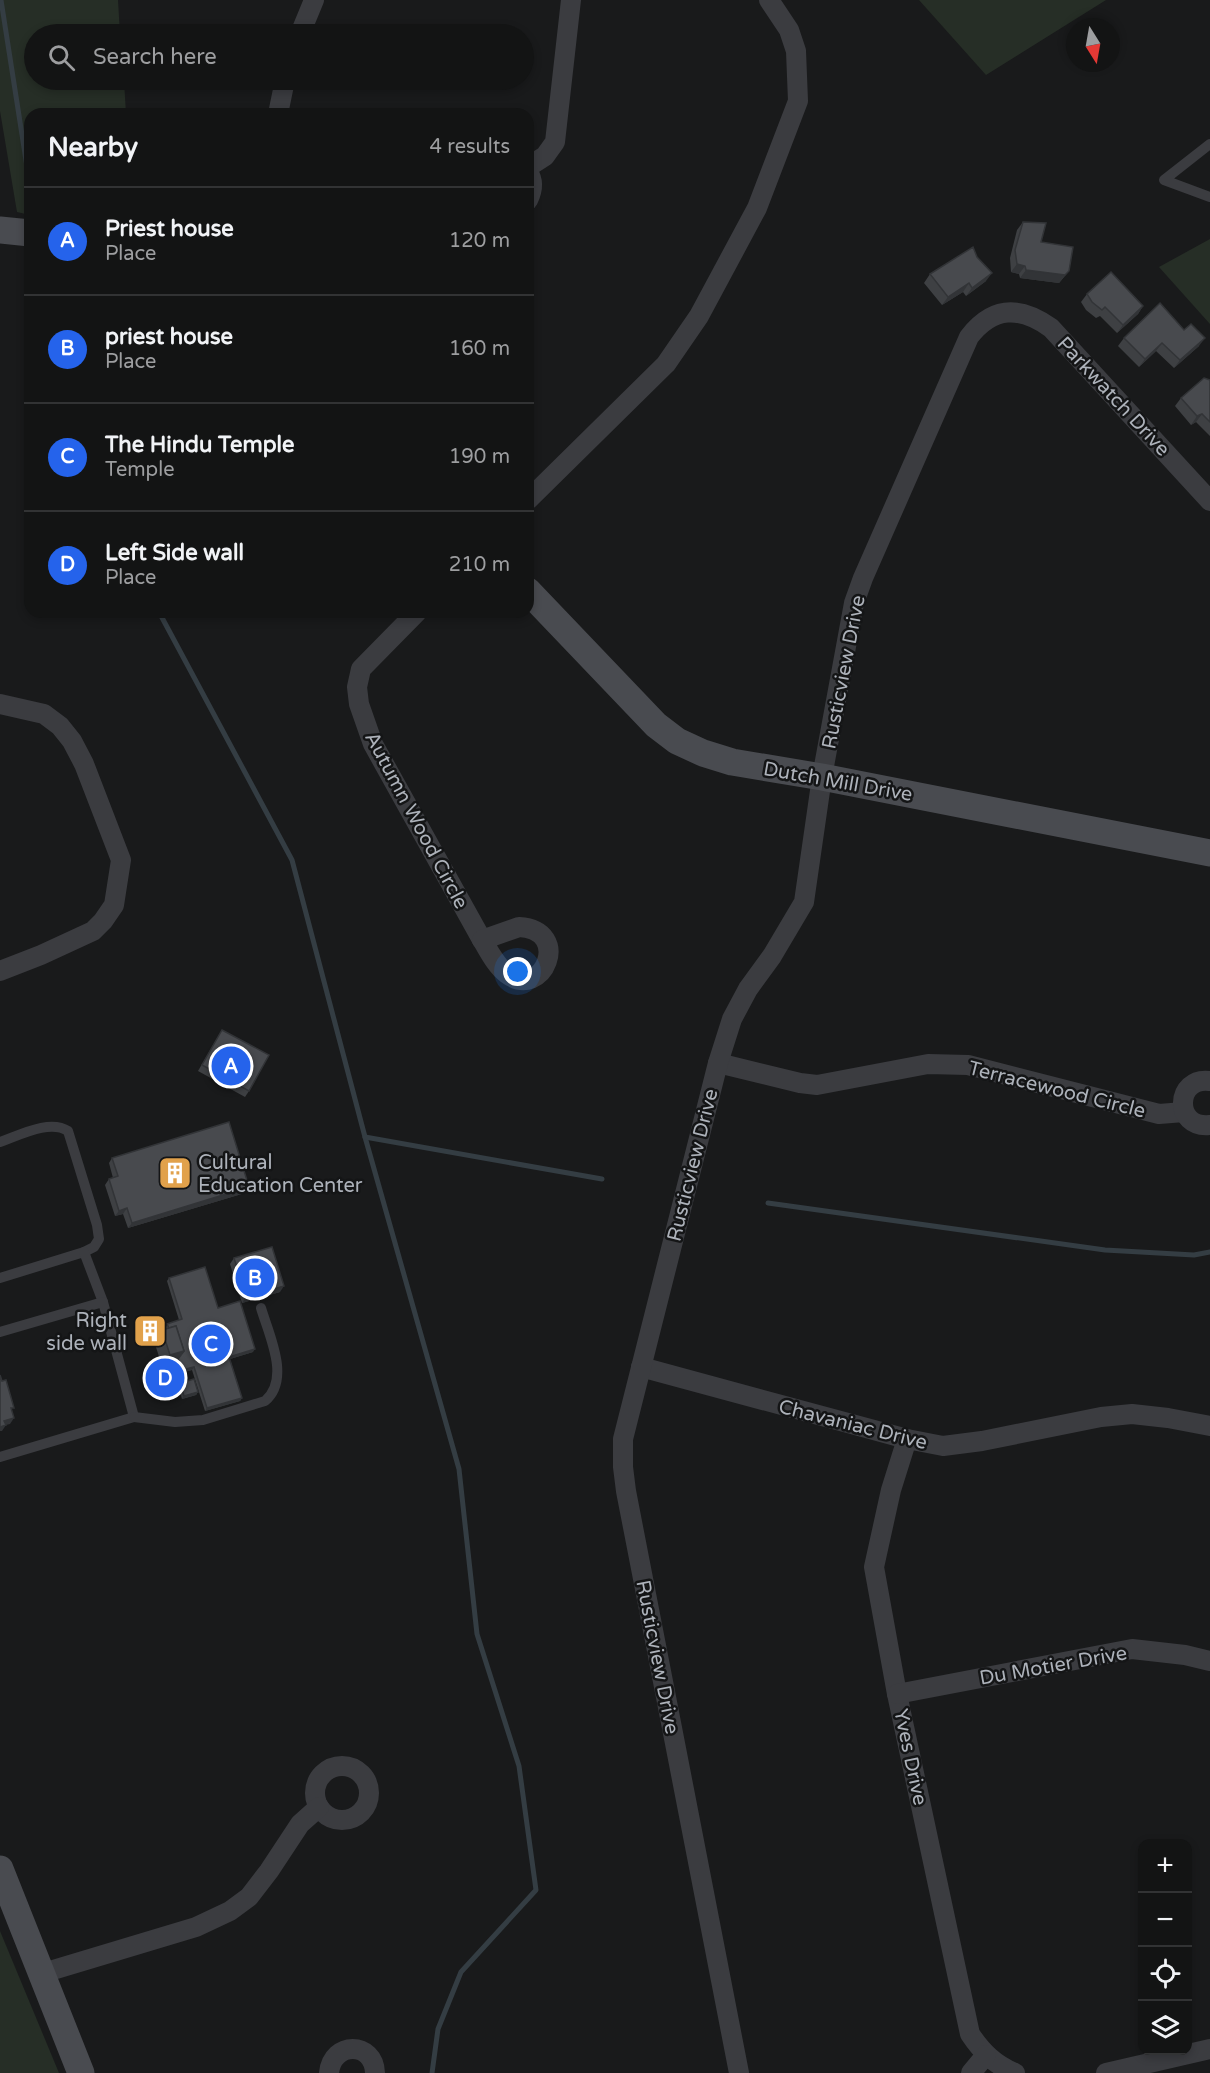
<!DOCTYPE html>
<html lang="en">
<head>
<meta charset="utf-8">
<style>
  :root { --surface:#131414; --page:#202122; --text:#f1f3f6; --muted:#9d9ea0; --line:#323334; --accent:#2563eb }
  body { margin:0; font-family:"Varela Round",sans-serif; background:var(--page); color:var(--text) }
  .controls { position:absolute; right:18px; bottom:18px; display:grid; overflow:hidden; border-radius:12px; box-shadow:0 3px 9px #0003 }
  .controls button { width:54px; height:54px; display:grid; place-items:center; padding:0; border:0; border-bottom:2px solid var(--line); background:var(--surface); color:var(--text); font:30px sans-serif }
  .compass { position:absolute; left:1066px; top:18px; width:54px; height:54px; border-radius:50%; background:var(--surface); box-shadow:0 3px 9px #0003; rotate:169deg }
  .you { position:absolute; left:518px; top:972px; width:21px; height:21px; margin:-15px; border:4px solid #fff; border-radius:50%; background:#1a73e8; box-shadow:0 0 0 9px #1a73e833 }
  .badge { display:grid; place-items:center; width:39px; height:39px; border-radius:50%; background:var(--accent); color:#fff; font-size:20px; font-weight:700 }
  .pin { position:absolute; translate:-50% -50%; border:3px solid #fff; box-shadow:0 2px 6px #0006 }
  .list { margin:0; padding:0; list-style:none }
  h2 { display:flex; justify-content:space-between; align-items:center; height:78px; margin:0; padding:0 24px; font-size:26px }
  h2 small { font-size:20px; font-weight:400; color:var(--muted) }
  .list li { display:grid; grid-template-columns:39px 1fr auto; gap:18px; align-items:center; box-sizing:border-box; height:108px; padding:0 24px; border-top:2px solid var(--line) }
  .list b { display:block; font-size:22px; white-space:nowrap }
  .list p { margin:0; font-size:20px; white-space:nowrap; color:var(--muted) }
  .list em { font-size:20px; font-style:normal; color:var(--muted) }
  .icon { flex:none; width:33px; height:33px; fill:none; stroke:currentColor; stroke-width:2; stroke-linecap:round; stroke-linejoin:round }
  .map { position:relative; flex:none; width:1210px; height:2073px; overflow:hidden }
  .search { position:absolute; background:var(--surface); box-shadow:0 3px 9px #0003; left:24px; top:24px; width:510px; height:66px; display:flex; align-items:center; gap:15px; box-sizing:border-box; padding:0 21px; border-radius:33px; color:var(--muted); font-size:22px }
  .panel { position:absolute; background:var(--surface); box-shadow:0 3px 9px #0003; left:24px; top:108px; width:510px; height:510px; border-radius:18px }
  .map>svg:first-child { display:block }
  .green { fill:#262e26 }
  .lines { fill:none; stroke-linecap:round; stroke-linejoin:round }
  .stream { stroke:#343d43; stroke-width:5 }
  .lane { stroke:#3b3c40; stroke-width:10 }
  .street { stroke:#3b3c40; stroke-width:20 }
  .secondary { stroke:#494b50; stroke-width:27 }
  .wall { fill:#3e4043 }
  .shaded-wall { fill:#323437 }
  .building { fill:#484a4e; stroke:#323437; stroke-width:1.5 }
  .labels { text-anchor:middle; stroke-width:5; stroke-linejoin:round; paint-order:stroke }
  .street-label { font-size:20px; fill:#adb2ba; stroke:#141516 }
  .poi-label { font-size:20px; fill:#adb2ba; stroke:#141516; text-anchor:start }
</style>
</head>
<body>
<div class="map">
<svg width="1210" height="2073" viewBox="0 0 1210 2073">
  <rect width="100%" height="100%" fill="#191a1b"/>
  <g class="green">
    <path d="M0,0h118l2,34h-86v46h90l2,34h-96v101l-13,-3 -17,-101z"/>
    <path d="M919,0h187l-120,75z"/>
    <path d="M1210,239v85l-51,-57z"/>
    <path d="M0,1931l59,142h-59z"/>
  </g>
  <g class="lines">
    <g class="stream">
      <path d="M1,0l29,186"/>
      <path d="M159,612l133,248 73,277 94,332 18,165 42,132 17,124 -75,82 -23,57 -6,44"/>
      <path d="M365,1137l237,42"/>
      <path d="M768,1203l337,47 89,5 16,-3"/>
    </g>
    <g class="lane">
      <path d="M1210,144l-46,36 46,17"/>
      <path d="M0,1142c20,-7 50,-23 68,-11l29,94 2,14 -5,8 -10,5 -84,26"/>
      <path d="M84,1252l19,50"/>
      <path d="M0,1332l103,-30 31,115 -134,40"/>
      <path d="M134,1417l41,5 28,-2 62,-19c26,-22 4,-66 -4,-93"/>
    </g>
    <g class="street">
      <path d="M300,34l14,-34"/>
      <path d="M278,114l7,-34"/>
      <path d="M528,167l17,-11 10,-14 16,-142"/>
      <path d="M528,172c6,9 5,18 0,28"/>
      <path d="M528,500l138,-136 33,-48 58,-108 41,-107 -2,-50 -7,-21 -20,-30"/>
      <path d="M417,612l-56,57 -4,18 2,17 14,40 109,196"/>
      <path d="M0,704l44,10 16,12 12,15 12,23 37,96 -7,45 -11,16 -10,10 -52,24 -41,16"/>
      <path d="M519,927c54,3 24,74 -12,47 -11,-8 -18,-23 -25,-34z"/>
      <path d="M718,1063l82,20 17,2 111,-21 40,1 191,49 25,-2"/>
      <path d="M1210,1081c-35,-5 -37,48 0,44"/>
      <path d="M641,1367l266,72 36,7 39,-5 119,-24 31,-3 36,4 42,8"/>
      <path d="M907,1439l-16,51 -17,77 23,127 73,340c12,18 25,31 45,39"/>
      <path d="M897,1694l235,-45 53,6 25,6"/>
      <circle cx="342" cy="1793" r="27"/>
      <path d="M43,1973l153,-46 34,-16 19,-14 20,-26 31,-47 19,-17"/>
      <path d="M329,2073c3,-32 45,-32 46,0"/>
      <path d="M739,2073l-113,-582 -3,-24v-28l95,-376 14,-44 16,-30 24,-33 32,-54 18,-125 32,-174 9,-25 106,-241c24,-31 51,-31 82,-9l159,173"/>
      <path d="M971,2073l15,-18"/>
      <path d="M1106,2073l104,-24"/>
    </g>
    <g class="secondary">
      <path d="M0,230l30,3"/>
      <path d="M528,591l128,134 21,16 26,12 29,9 90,15 388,76"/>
      <path d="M0,1869l81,204"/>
    </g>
  </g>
  <g class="wall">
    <path d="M1023,222l18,20 28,29 -10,12 -39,-5 -1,-4 -8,-2 -1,-14 7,-28z"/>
    <path d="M930,274l56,7 -20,15 -3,-4 -21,13 -18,-22z"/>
    <path d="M1087,294l56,12 -5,8 -21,19 -17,-17 -4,2 -10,-8 -5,-8z"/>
    <path d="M1124,338l75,8 -25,22 -18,-17 -17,16 -21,-21z"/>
    <path d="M1210,380v56l-14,-14 -5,3 -16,-19 6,-8z"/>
    <path d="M222,1030l27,61 -4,6 -47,-26z"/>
    <path d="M112,1158l137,29 -4,6 -117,35 -5,-14 -8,2 -10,-31 4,-6 4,-1 -4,-15z"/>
    <path d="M234,1258l46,34 -38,11 -12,-39z"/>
    <path d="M169,1278l49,30 35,44 -23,7 12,39 -2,3 -35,10 -13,-41 -12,3 -4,-11 -14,4 -8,-25 3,-3 -9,2 -5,-16 2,-3 14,14 3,-5 4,-1v-2l1,-3 12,-4 -12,-39z"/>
    <path d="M160,1369l12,15 -9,3 -5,-15z"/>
    <path d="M180,1383l18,9 -2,3 -14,4 -4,-13z"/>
  </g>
  <g class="shaded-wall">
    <path d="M1017,264l8,2 -6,8 -8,-2z"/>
    <path d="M1026,270l43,1 -10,12 -39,-5z"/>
    <path d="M992,273l-6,8 -20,15 6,-8z"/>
    <path d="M969,283l-6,9 -21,13 6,-8z"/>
    <path d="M1143,306l-5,8 -21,19 6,-8z"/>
    <path d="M1205,338l-6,8 -25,22 6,-8z"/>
    <path d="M1162,343l-6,8 -17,16 6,-8z"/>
    <path d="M1202,414l-6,8 -5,3 6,-9z"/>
    <path d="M249,1187l-4,6 -117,35 4,-5z"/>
    <path d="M127,1208l-4,6 -8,2 4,-5z"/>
    <path d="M284,1286l-4,6 -38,11 4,-6z"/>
    <path d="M159,1335l-2,3 -9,2 2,-3z"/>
    <path d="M255,1349l-2,3 -26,8 2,-3z"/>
    <path d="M184,1351l-8,11 -14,4 8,-11z"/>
    <path d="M194,1367l-2,3 -12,3 2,-3z"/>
    <path d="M174,1381l-2,3 -9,3 2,-3z"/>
    <path d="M198,1392l-2,3 -14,4 2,-3z"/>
    <path d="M242,1398l-2,3 -35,10 2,-3z"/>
    <path d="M14,1418l-4,6 -4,1 -4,6h-2v-4l4,-6z"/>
  </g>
  <g class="building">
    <path d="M1023,222l23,1 -5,19 32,5 -4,24 -4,4 -39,-5 -1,-4 -8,-2 -2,-14z"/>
    <path d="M973,247l4,10 15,16 -20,15 -3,-5 -21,14 -18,-23z"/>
    <path d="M1111,272l32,34 -20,19 -18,-18 -3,3 -10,-8 -5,-8z"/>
    <path d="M1160,303l24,27 7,-6 14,14 -25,22 -18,-17 -17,16 -21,-21z"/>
    <path d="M1204,378l6,2v42l-8,-8 -5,2 -16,-18z"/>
    <path d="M222,1030l47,25 -20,36 -47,-26z"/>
    <path d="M229,1122l20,65 -117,36 -5,-15 -8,3 -10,-32 9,-3 -6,-18z"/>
    <path d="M272,1247l12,39 -38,11 -12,-39z"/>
    <path d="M205,1267l13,41 22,-7 15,48 -26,8 13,41 -35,10 -13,-41 -12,3 -4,-11 6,-8 -8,-25 -7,2 -2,-4 15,-5 -13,-41z"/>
    <path d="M154,1318l5,17 -9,2 -5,-16z"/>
    <path d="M176,1326l8,25 -14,4 -8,-25z"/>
    <path d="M170,1366l4,15 -9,3 -5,-15z"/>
    <path d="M0,1375l2,6 4,-1 8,28h-3l3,10 -10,3 2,4 -6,2z"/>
    <path d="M194,1379l4,13 -14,4 -4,-13z"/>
  </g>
  <defs>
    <symbol id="building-square" viewBox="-11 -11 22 22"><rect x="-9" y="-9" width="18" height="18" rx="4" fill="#e1a14b" stroke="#141516"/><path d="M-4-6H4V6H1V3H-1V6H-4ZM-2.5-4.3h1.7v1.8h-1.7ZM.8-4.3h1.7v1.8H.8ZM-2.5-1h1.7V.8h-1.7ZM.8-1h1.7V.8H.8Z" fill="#fff"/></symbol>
  </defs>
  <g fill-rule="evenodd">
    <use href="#building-square" x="156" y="1154" width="38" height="38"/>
    <use href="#building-square" x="131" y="1312" width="38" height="38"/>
  </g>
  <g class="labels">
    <g class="street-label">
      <text transform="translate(1114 396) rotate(47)" y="7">Parkwatch Drive</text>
      <text transform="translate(843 672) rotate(-79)" y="7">Rusticview Drive</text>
      <text transform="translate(838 781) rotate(10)" y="7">Dutch Mill Drive</text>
      <text transform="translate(417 820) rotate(62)" y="7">Autumn Wood Circle</text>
      <text transform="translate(1057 1089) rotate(14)" y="7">Terracewood Circle</text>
      <text transform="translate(692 1165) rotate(-76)" y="7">Rusticview Drive</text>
      <text transform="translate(853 1424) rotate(14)" y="7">Chavaniac Drive</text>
      <text transform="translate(658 1657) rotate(79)" y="7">Rusticview Drive</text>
      <text transform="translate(1053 1665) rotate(-10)" y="7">Du Motier Drive</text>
      <text transform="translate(911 1757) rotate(78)" y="7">Yves Drive</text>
    </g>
    <g class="poi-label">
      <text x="198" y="1169">Cultural<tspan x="198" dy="23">Education Center</tspan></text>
      <text x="127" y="1327" text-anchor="end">Right<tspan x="127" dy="23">side wall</tspan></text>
    </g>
  </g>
</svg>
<div class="controls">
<button>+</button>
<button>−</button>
<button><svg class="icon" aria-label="locate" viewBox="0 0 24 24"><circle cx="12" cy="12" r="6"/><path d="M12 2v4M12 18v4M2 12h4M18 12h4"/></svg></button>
<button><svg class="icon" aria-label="layers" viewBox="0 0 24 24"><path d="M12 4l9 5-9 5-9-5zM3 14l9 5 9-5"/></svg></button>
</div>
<svg class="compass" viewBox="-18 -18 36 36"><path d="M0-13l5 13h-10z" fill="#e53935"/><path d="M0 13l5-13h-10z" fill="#9d9ea0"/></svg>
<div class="you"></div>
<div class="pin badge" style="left:231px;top:1066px">A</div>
<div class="pin badge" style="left:255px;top:1278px">B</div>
<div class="pin badge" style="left:211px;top:1344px">C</div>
<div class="pin badge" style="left:165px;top:1378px">D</div>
<div class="search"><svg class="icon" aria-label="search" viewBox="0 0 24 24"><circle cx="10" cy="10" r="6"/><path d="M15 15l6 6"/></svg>Search here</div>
<section class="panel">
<h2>Nearby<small>4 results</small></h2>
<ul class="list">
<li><span class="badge">A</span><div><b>Priest house</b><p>Place</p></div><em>120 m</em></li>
<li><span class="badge">B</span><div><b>priest house</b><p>Place</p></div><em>160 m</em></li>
<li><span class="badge">C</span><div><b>The Hindu Temple</b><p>Temple</p></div><em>190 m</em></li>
<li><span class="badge">D</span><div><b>Left Side wall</b><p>Place</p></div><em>210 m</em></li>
</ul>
</section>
</div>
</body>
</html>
